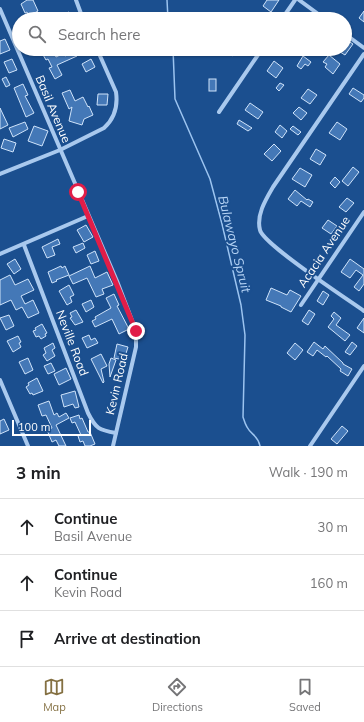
<!DOCTYPE html>
<html lang="en">
<head>
<meta charset="utf-8">
<style>
  :root { --surface:#fff; --page:#f6f6f6; --text:#202124; --muted:#757577; --line:#e0e0e0; --accent:#847042 }
  body { margin:0; font-family:Mulish,sans-serif; background:var(--page); color:var(--text) }
  .scale { position:absolute; left:12px; bottom:10px; width:79px; box-sizing:border-box; padding-left:4px; border:2px solid #fff; border-top:0; font-size:11px; line-height:14px; white-space:nowrap; color:#fff; -webkit-text-stroke:3px #1b4f8f; paint-order:stroke }
  .stop { position:absolute; width:12px; height:12px; margin:-9px; border:3px solid #e11d48; border-radius:50%; background:#fff }
  .stop.end { background:#e11d48; border-color:#fff; box-shadow:0 1px 4px #0008 }
  .list { margin:0; padding:0; list-style:none }
  h2 { display:flex; justify-content:space-between; align-items:center; height:52px; margin:0; padding:0 16px; font-size:17px }
  h2 small { font-size:13px; font-weight:400; color:var(--muted) }
  .list li { display:grid; grid-template-columns:26px 1fr auto; gap:12px; align-items:center; box-sizing:border-box; height:56px; padding:0 16px; border-top:1px solid var(--line) }
  .list b { display:block; font-size:15px; white-space:nowrap }
  .list p { margin:0; font-size:13px; white-space:nowrap; color:var(--muted) }
  .list em { font-size:13px; font-style:normal; color:var(--muted) }
  .icon { flex:none; width:22px; height:22px; fill:none; stroke:currentColor; stroke-width:2; stroke-linecap:round; stroke-linejoin:round }
  .map { position:relative; flex:none; width:364px; height:446px; overflow:hidden }
  .search { position:absolute; background:var(--surface); box-shadow:0 1px 3px #0004; left:12px; right:12px; top:12px; height:44px; display:flex; align-items:center; gap:10px; box-sizing:border-box; padding:0 14px; border-radius:22px; color:var(--muted); font-size:15px }
  .sheet { height:220px; background:var(--surface) }
  nav { display:flex; justify-content:space-around; align-items:center; box-sizing:border-box; height:56px; border-top:1px solid var(--line); background:var(--surface); font-size:11px; color:var(--muted) }
  nav a { display:grid; justify-items:center; gap:2px }
  nav .on { color:var(--accent) }
  .map>svg:first-child { display:block }
  .lines { fill:none; stroke-linecap:round; stroke-linejoin:round }
  .stream { stroke:#9cc4f0; stroke-width:1.5 }
  .building { fill:#4478b7; stroke:#cfe3fa }
  .street { stroke:#a9c9ee; stroke-width:4 }
  .route { stroke:#e11d48; stroke-width:5 }
  .labels { text-anchor:middle; stroke-width:4; stroke-linejoin:round; paint-order:stroke }
  .street-label { font-size:12px; fill:#fff; stroke:#1b4f8f }
  .water-label { font-size:13px; font-style:italic; fill:#b5d3f5; stroke:#1b4f8f }
</style>
</head>
<body>
<div class="map">
<svg width="364" height="446" viewBox="0 0 364 446">
  <rect width="100%" height="100%" fill="#1b4f8f"/>
  <g class="lines">
    <g class="stream">
      <path d="M167,0l1,19"/>
      <path d="M173,49l2,50 35,80 12,45 19,81 4,30 -2,82c1,3 2,7 4,10 4,8 11,8 13,19"/>
    </g>
  </g>
  <g class="building">
    <path d="M27,0h6l5,11 -9,5 -2,-4 -2,1 -4,-9z"/>
    <path d="M267,0h12l-8,12 -8,-6z"/>
    <path d="M364,11v11l-5,-4z"/>
    <path d="M69,12l3,7h-9l-2,-4z"/>
    <path d="M46,13l2,3 -5,3h-8z"/>
    <path d="M5,39l5,11 -10,4v-13z"/>
    <path d="M345,39l8,5 -8,11 -10,-6h10z"/>
    <path d="M42,49h10l4,8 8,-4 1,3 10,-4 2,4 -20,9 5,10 -7,4 -6,-11 3,-1 -4,-8 -2,1 -4,-7 2,-1z"/>
    <path d="M224,49h14l-5,7z"/>
    <path d="M329,55l11,9 -7,10 -8,-7 2,-3 -4,-2z"/>
    <path d="M303,56l8,6 -3,4 -3,-2 -4,5 -4,-3z"/>
    <path d="M12,59l5,11 -8,3 -5,-11z"/>
    <path d="M91,59l4,8 -9,5 -4,-8z"/>
    <path d="M274,61l9,7 -7,10 -9,-7z"/>
    <path d="M6,77l4,8 -4,2 -4,-8z"/>
    <rect x="209" y="79" width="7" height="12"/>
    <path d="M280,83l4,2 -5,6 -3,-3z"/>
    <path d="M23,84l5,11 -3,1 9,17 -8,4 -12,-29z"/>
    <path d="M353,88l11,7v3l-3,4 -12,-8z"/>
    <path d="M308,89l9,6 -7,9 -9,-6z"/>
    <path d="M70,90l5,11 8,-4 5,10 1,-1 4,9 -9,4 -2,6 -13,-4 3,-14 -3,2 -7,-16z"/>
    <path d="M98,94h10l-1,11h-10z"/>
    <path d="M250,103l13,9 -5,7 -13,-9z"/>
    <path d="M299,107l8,6 -6,7 -8,-7z"/>
    <path d="M0,108l8,17 -8,4z"/>
    <path d="M239,120l13,8 -4,3 -11,-7z"/>
    <path d="M25,122l3,7 -15,8 -4,-9z"/>
    <path d="M337,122l10,7 -7,11 -11,-7z"/>
    <path d="M280,125l7,6 -5,7 -7,-6z"/>
    <path d="M34,126l14,5 -6,15 -14,-5z"/>
    <path d="M293,126l8,6 -3,3 -8,-6z"/>
    <path d="M4,139l12,4 -3,9 -12,-4z"/>
    <path d="M274,144l7,7 -9,10 -8,-7z"/>
    <path d="M316,149l10,6 -6,10 -10,-6z"/>
    <path d="M353,167l6,5 -11,14 -6,-5z"/>
    <path d="M300,168l12,7 -7,12 -13,-8z"/>
    <path d="M335,177l5,5 -5,6 -5,-5z"/>
    <path d="M295,190l12,10 1,-1 5,3 -3,5 -9,-6 -4,5 -9,-7z"/>
    <path d="M347,198l7,5 -8,9 -7,-5z"/>
    <path d="M328,220l9,6 -6,8 -9,-6z"/>
    <path d="M86,225l7,12 -9,5 -7,-12z"/>
    <path d="M58,239l2,5 -8,3 3,8 -8,3 -5,-11z"/>
    <path d="M83,243l2,5 -9,5 -3,-6z"/>
    <path d="M95,251l4,10 -8,3 -4,-9z"/>
    <path d="M15,259l6,10 -7,5 -7,-10z"/>
    <path d="M350,259l14,10v15l-5,7 -5,-4 9,-12 -7,-5 -6,8 -9,-6z"/>
    <path d="M61,266l1,2 3,-2 4,9 -13,5 1,1 -5,2 -4,-11z"/>
    <path d="M90,266l5,12 12,-6 6,13 -11,4 2,5 -8,3 -9,-19 -14,6 -4,-8z"/>
    <path d="M10,275l5,10 13,-6 6,11 -13,6 4,8 8,-4 6,13 -11,5 -6,-11 -6,3 -5,-10 -11,5v-25z"/>
    <path d="M69,285l5,10 -4,2 2,5 -5,3 -8,-14z"/>
    <path d="M271,288l16,7 3,-5 11,6 -10,16 -10,-5v-1l-15,-6z"/>
    <path d="M323,291l6,4 -6,10 -6,-4z"/>
    <path d="M114,294l5,11 -2,1 12,23 -10,5 -7,-15 -17,8 -3,-6 4,-2 -1,-2 16,-9 -5,-10z"/>
    <path d="M91,300l3,7 -8,5 -4,-8z"/>
    <path d="M76,310l7,12 -8,3 -5,-7 2,-1 -2,-4z"/>
    <path d="M309,310l6,4 -7,11 -6,-4z"/>
    <path d="M334,312l7,6 -5,7 14,10 -5,6 -17,-14 6,-8 -3,-3z"/>
    <path d="M9,315l5,11 -8,4 -6,-12z"/>
    <path d="M364,318v15l-7,-5z"/>
    <path d="M42,324l5,9 -2,1 1,2 -5,3 -2,-3 -3,1 -3,-6 3,-1 -1,-2z"/>
    <path d="M89,335l2,5 4,-2 3,5 -11,5 -5,-10z"/>
    <path d="M18,336l3,6 -2,1 2,4 -8,5 -6,-11z"/>
    <path d="M314,342l9,7 2,-3 18,17v1l9,5 -4,7 -8,-5 1,-2 -14,-13 -1,1 -9,-7 -4,6 -6,-4z"/>
    <path d="M352,342l5,4 -7,9 -5,-3z"/>
    <path d="M53,343l2,5 -3,2 3,6 -8,5 -4,-6 3,-2 -2,-5z"/>
    <path d="M295,343l8,7 -8,10 -8,-7z"/>
    <path d="M117,344l11,3 -4,13 -10,-2z"/>
    <path d="M101,354l6,12 -6,3 3,13 -1,1 -12,-24z"/>
    <path d="M28,358l5,12 -8,4 -6,-12z"/>
    <path d="M111,358l5,2 -6,17 -1,-13z"/>
    <path d="M51,363l4,8 -7,3 -4,-8z"/>
    <path d="M66,368l5,11 -12,6 -5,-11z"/>
    <path d="M37,378l6,13 -10,4 -1,-2 -2,1 -4,-7 3,-2 -1,-2z"/>
    <path d="M75,391l4,16 -4,1 -2,-4 -9,3 -3,-12z"/>
    <path d="M49,401l5,14 3,-2 2,4 7,-4 3,5 -13,7 10,21h-7l-3,-6 -4,2 -5,-12 5,-2 -6,-13 -4,1 -4,-11z"/>
    <path d="M79,415l1,4 2,-1 6,14h2l5,12 -5,2h-5l-2,-5 -3,1 -2,-6 3,-1 -6,-13 -3,1 -2,-5z"/>
    <path d="M4,419l5,11 -9,4v-13z"/>
    <path d="M342,426l6,5 -11,13 -6,-5z"/>
  </g>
  <g class="lines">
    <g class="street">
      <path d="M76,0l7,19"/>
      <path d="M299,0l26,19"/>
      <path d="M0,9l117,272 19,50v16l-23,99"/>
      <path d="M282,19l13,-19"/>
      <path d="M345,34l19,14"/>
      <path d="M364,54l-91,133c-7,12 -17,28 -13,43 3,14 87,69 104,81"/>
      <path d="M219,112l43,-63"/>
      <path d="M0,174l60,-24 44,-22c10,-9 14,-22 12,-36l-19,-43"/>
      <path d="M24,245l64,168c8,16 11,17 28,20"/>
      <path d="M0,254l88,-38"/>
      <path d="M301,305l63,-93"/>
      <path d="M0,380l28,66"/>
      <path d="M310,446l54,-80"/>
    </g>
  </g>
  <g class="lines">
    <path class="route" d="M78,192l58,139"/>
  </g>
  <g class="labels">
    <g class="street-label">
      <text transform="translate(53 109) rotate(67)" y="4">Basil Avenue</text>
      <text transform="translate(324 252) rotate(-56)" y="4">Acacia Avenue</text>
      <text transform="translate(72 343) rotate(69)" y="4">Neville Road</text>
      <text transform="translate(117 384) rotate(-77)" y="4">Kevin Road</text>
    </g>
    <g class="water-label">
      <text transform="translate(235 244) rotate(76)" y="5">Bulawayo Spruit</text>
    </g>
  </g>
</svg>
<div class="scale">100 m</div>
<div class="stop" style="left:78px;top:192px"></div>
<div class="stop end" style="left:136px;top:331px"></div>
<div class="search"><svg class="icon" aria-label="search" viewBox="0 0 24 24"><circle cx="10" cy="10" r="6"/><path d="M15 15l6 6"/></svg>Search here</div>
</div>
<section class="sheet">
<h2>3 min<small>Walk · 190 m</small></h2>
<ul class="list">
<li><svg class="icon" aria-label="ahead" viewBox="0 0 24 24"><path d="M12 20V5M6 11l6-6 6 6"/></svg><div><b>Continue</b><p>Basil Avenue</p></div><em>30 m</em></li>
<li><svg class="icon" aria-label="ahead" viewBox="0 0 24 24"><path d="M12 20V5M6 11l6-6 6 6"/></svg><div><b>Continue</b><p>Kevin Road</p></div><em>160 m</em></li>
<li><svg class="icon" aria-label="arrive" viewBox="0 0 24 24"><path d="M6 21V4h12l-3 4 3 4H6"/></svg><div><b>Arrive at destination</b></div></li>
</ul>
</section>
<nav>
<a class="on"><svg class="icon" aria-label="map" viewBox="0 0 24 24"><path d="M3 6l6-2 6 2 6-2v14l-6 2-6-2-6 2zM9 4v14M15 6v14"/></svg>Map</a>
<a><svg class="icon" aria-label="directions" viewBox="0 0 24 24"><path d="M12 3l9 9-9 9-9-9zM9 14v-3h6M13 9l2 2-2 2"/></svg>Directions</a>
<a><svg class="icon" aria-label="saved" viewBox="0 0 24 24"><path d="M7 4h10v16l-5-4-5 4z"/></svg>Saved</a>
</nav>
</body>
</html>
